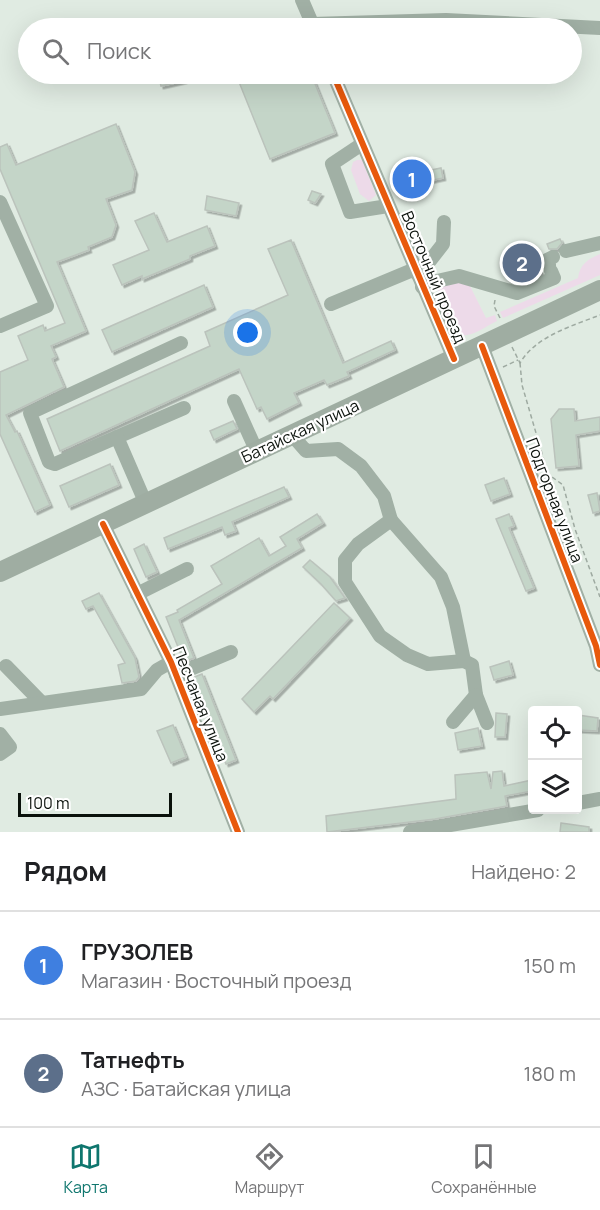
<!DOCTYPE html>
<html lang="ru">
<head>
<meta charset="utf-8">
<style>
  :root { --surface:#fff; --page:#f6f6f6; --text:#202124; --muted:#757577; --line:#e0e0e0; --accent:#0f766e }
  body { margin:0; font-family:Manrope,sans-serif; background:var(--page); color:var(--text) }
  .controls { position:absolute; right:18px; bottom:18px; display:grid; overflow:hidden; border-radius:6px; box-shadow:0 6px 24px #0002 }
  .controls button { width:54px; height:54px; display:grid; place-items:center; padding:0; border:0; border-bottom:2px solid var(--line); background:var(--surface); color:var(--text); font:30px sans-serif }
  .scale { position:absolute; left:18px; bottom:15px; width:154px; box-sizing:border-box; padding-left:6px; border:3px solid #0a110b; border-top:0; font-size:16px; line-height:21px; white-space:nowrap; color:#0a110b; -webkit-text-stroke:4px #fff; paint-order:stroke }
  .you { position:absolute; left:248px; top:333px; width:21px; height:21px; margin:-15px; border:4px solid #fff; border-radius:50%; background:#1a73e8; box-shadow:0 0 0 9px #1a73e833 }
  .badge { display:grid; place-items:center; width:39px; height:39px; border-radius:50%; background:var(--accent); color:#fff; font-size:20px; font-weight:700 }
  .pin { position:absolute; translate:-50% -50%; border:3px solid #fff; box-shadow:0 2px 6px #0006 }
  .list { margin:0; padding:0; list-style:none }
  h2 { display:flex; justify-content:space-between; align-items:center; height:78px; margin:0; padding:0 24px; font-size:26px }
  h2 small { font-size:20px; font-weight:400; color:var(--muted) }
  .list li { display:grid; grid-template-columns:39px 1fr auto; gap:18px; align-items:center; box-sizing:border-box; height:108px; padding:0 24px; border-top:2px solid var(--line) }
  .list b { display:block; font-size:22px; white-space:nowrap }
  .list p { margin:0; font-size:20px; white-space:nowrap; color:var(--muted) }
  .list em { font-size:20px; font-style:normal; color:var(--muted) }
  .icon { flex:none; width:33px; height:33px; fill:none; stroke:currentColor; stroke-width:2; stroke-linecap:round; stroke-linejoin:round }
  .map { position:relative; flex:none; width:600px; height:832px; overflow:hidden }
  .search { position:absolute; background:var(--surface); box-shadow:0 6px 24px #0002; left:18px; right:18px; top:18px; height:66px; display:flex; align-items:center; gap:15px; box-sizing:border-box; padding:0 21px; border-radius:33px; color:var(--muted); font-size:22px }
  .sheet { height:294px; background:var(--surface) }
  nav { display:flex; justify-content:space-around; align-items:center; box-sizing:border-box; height:84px; border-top:2px solid var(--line); background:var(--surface); font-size:16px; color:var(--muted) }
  nav a { display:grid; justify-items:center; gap:3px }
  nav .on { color:var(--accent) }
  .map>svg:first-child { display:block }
  .green { fill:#eddae9 }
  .building { fill:#c4d5c8; stroke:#bbc3bc; stroke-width:1.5; filter:url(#shadow) }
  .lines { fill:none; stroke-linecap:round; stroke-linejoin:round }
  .path { stroke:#9eaaa1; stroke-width:1.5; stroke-dasharray:4.5 3; stroke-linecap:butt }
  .minor { stroke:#a1b0a5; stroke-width:14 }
  .highway { stroke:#9fada2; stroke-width:20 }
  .cycleway-casing { stroke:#fff; stroke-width:10 }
  .cycleway { stroke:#e8590c; stroke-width:6 }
  .labels { text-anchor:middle; stroke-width:4.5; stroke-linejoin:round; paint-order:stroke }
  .street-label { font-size:16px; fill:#0a110b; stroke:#fff }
</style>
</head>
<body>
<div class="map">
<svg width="600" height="832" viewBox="0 0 600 832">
  <defs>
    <filter id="shadow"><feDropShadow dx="2.5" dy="2.5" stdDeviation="0" flood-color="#0004"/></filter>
  </defs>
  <rect width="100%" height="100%" fill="#e0ebe2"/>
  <g class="green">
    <path d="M357,160h5l14,35 -7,6 -9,-7 -9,-24 2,-8z"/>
    <path d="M600,254v21l-97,43 -3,-6 78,-34c2,-14 10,-19 22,-24z"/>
    <path d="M452,282l14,1 4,3 16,32 9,-3 2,6c-9,4 -21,13 -30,14 -20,3 -26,-23 -32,-37l4,-10z"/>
  </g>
  <g class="building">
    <path d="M175,74h7l2,7 -23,5 -2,-8z"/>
    <path d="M260,74h51l24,59 -65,26 -31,-77z"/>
    <path d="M116,124l19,48 -3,18 -26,9 10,26 -4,12 -24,10 1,3 -32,12 29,69 -35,15 5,11 -4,2 12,28 -58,28 9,17 2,-1 33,74 -15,7 -35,-78v-62l28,-12 -10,-24 25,-11 2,6 20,-8 -65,-154v-22l7,-3 9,21z"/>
    <path d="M441,168l2,10 -43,9 -2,-10z"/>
    <path d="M312,191l9,3 -6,9 -7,-3z"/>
    <path d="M207,196l32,7 -3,13 -31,-6z"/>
    <path d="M154,213l13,29 40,-16 8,20 -25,10v3l-48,20v-3l-20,9 -9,-20 36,-15 -14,-29z"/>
    <path d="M560,239l2,4 -5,6h-8l-2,-5z"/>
    <path d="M291,240l52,123 48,-22 4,9 -48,22 2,4 -22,9 -3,-5 -30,13 5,10 -32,16 -6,-12 -4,2 -18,-40 -179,82 -13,-32 163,-73 -5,-14 83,-37 -20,-46z"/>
    <path d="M524,256l4,8 7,-3 6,12 -16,7 -3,-6 -13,6 -6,-14z"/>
    <path d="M204,285l9,22 -101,45 -10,-22z"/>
    <path d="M559,409h15l1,12 25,-4v14l-24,4 3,31 -23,2 -5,-49z"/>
    <path d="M233,421l4,8 -23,11 -4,-9z"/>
    <path d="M110,464l9,21 -50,22 -9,-21z"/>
    <path d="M504,478l6,16 -19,7 -6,-16z"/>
    <path d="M284,487l5,10 -57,25 4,9 -11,4 -3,-8 -54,22 -4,-11z"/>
    <path d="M597,493l3,18 -7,2 -5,-18z"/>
    <path d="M317,514l6,9 -26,16 5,9 -123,72 15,38 -10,4 -18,-45 12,-5 -1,-2 45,-26 -11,-18 48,-28 10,18 17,-10 -6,-9z"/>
    <path d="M509,514l5,12 -5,2 25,60 -8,3 -30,-72z"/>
    <path d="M144,544l13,28 -11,5 -12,-28z"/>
    <path d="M310,560l20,17 15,21 -9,3 -15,-17 -18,-17z"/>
    <path d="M99,593l36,65 4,19 -3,4 -14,2 -4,-18 7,-2 -32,-57 -7,3 -4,-8z"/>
    <path d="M334,603l16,15 -77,81 -3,-3 -16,16 -12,-13z"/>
    <path d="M509,661l4,14 -19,5 -4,-13z"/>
    <path d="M202,674l34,86 -10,4 -34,-86z"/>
    <path d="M496,713l11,1 -2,23h-10z"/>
    <path d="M578,715l20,3 -1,13 -19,-1z"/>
    <path d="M173,725l13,32 -15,6 -14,-32z"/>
    <path d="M478,728l4,18 -24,4 -3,-17z"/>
    <path d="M502,771l2,15 28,-6v11l-27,5 2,10 -72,13 -108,13 -1,-16 130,-17 -1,-24 32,-3 4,17 2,-17z"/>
    <path d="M561,823l28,4v5h-29z"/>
  </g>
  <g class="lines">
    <g class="path">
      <path d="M495,300l-1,6 7,14"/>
      <path d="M512,347l8,16c16,-27 52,-37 80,-48"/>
      <path d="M520,363l2,22 26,89 15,11 12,44 25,68"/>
      <path d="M503,367l15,-7"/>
    </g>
    <g class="minor">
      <path d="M302,0l12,28"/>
      <path d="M312,24l134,-4 154,8"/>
      <path d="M333,74l121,285"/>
      <path d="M362,144l-30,20 18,48 38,-6"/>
      <path d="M0,202l47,104 -47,20"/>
      <path d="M566,251l34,-8"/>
      <path d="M549,265l-2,-5 6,-3"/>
      <path d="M416,273l13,-11 14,-18 1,-22"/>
      <path d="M422,287l15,-6 22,-5 58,17 37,-15 -3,-7"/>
      <path d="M331,304l84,-35"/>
      <path d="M181,343l-151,70 19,49 6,2 129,-56"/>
      <path d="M482,346l114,300 4,19"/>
      <path d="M234,401l23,51"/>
      <path d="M292,435l14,16 32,-2 23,17 23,30 7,24 -33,24 -13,16v22l35,54 27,19 21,9 36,-3 8,4 4,30 11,28"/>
      <path d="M117,437l29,67"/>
      <path d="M391,520l50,57 12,30 11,54"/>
      <path d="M103,524l68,138 67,170"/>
      <path d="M137,594l50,-25"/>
      <path d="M6,666l35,36"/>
      <path d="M176,675l55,-23"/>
      <path d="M0,709l141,-20 16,-19 14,-8"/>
      <path d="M453,722l23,-27"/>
      <path d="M0,734l10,13 -10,7"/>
      <path d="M578,803l22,-4"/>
      <path d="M410,832l128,-22"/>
    </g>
    <path class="highway" d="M0,572l600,-282"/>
    <defs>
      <g id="cycleway">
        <path d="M333,74l121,285"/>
        <path d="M482,346l114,300 4,19"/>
        <path d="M103,524l68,138 67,170"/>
      </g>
    </defs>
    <use href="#cycleway" class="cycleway-casing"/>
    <use href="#cycleway" class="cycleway"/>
  </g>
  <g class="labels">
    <g class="street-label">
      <text transform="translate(434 277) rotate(67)" y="6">Восточный проезд</text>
      <text transform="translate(300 431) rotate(-25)" y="6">Батайская улица</text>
      <text transform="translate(555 500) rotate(69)" y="6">Подгорная улица</text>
      <text transform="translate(201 704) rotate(68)" y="6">Песчаная улица</text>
    </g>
  </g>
</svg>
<div class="controls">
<button><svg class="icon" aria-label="locate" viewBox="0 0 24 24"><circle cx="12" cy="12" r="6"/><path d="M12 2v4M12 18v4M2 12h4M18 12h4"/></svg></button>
<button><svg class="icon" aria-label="layers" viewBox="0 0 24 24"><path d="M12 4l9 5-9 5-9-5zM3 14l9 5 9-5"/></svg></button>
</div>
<div class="scale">100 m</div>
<div class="you"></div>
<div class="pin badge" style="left:412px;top:179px;background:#3f7fe0">1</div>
<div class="pin badge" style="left:522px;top:263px;background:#5c6f8a">2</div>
<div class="search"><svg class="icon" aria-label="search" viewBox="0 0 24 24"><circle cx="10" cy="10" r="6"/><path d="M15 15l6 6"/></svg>Поиск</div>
</div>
<section class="sheet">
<h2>Рядом<small>Найдено: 2</small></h2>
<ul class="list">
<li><span class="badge" style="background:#3f7fe0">1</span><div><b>ГРУЗОЛЕВ</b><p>Магазин · Восточный проезд</p></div><em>150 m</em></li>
<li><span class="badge" style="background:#5c6f8a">2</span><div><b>Татнефть</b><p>АЗС · Батайская улица</p></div><em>180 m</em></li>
</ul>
</section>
<nav>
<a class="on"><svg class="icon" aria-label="map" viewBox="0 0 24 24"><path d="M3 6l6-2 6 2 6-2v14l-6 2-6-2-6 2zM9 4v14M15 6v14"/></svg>Карта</a>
<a><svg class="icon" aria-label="directions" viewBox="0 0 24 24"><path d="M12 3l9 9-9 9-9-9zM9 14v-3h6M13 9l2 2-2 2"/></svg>Маршрут</a>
<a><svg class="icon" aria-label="saved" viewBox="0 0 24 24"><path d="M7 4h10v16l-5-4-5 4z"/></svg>Сохранённые</a>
</nav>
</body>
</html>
